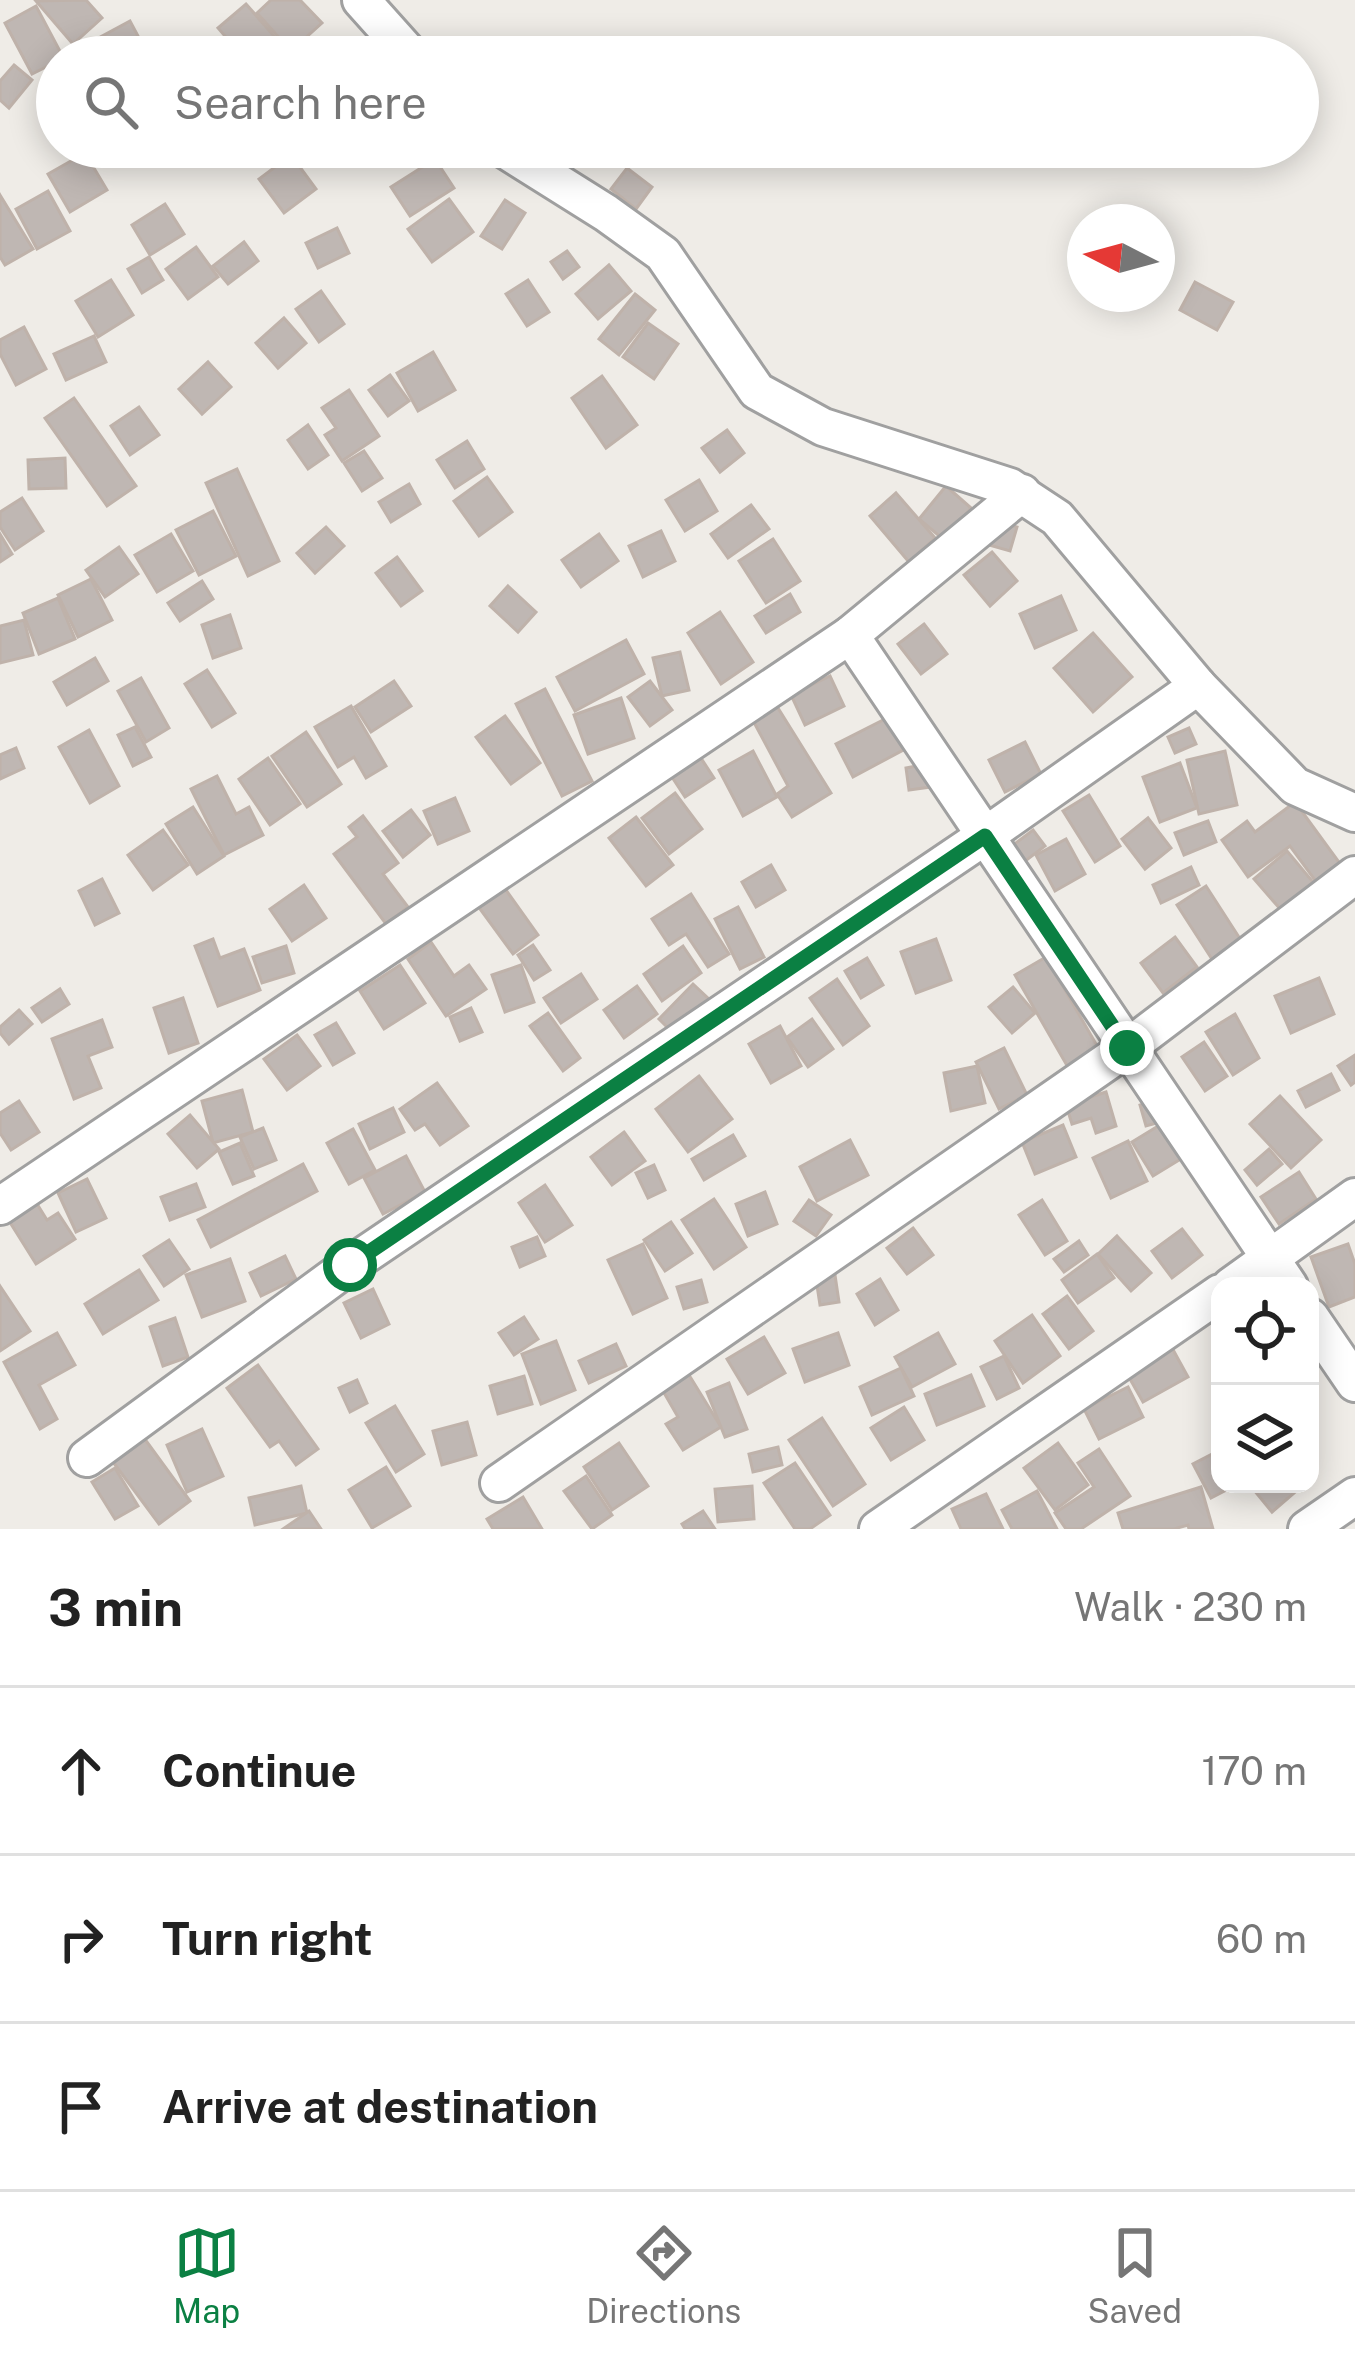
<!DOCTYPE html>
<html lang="en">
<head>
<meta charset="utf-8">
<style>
  :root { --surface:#fff; --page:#f6f6f6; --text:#222; --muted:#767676; --line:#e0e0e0; --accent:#0b8043 }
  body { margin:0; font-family:"Public Sans",sans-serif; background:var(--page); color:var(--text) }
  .controls { position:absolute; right:36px; bottom:36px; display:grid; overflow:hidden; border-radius:24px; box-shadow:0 6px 30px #0003 }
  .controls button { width:108px; height:108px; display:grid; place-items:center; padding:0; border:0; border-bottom:3px solid var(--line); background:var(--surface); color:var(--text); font:60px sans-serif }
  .compass { position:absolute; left:1067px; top:204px; width:108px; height:108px; border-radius:50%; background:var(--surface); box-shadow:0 6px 30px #0003; rotate:276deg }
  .stop { position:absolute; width:36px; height:36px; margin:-27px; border:9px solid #0b8043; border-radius:50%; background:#fff }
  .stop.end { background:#0b8043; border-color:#fff; box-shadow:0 3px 12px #0008 }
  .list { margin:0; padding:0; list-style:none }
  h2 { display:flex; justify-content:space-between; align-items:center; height:156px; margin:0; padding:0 48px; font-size:51px }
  h2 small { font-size:39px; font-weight:400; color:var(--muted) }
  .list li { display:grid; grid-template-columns:78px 1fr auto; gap:36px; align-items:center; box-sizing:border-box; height:168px; padding:0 48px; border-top:3px solid var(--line) }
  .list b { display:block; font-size:45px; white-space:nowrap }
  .list em { font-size:39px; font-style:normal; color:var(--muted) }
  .icon { flex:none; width:66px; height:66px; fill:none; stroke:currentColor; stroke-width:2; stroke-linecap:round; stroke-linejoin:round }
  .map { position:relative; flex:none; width:1355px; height:1529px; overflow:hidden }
  .search { position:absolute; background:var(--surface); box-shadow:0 6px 30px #0003; left:36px; right:36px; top:36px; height:132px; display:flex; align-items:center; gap:30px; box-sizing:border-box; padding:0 42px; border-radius:66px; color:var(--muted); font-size:45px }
  .sheet { height:660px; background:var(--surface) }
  nav { display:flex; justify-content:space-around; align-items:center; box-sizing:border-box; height:168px; border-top:3px solid var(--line); background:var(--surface); font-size:33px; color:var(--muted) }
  nav a { display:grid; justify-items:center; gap:6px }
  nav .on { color:var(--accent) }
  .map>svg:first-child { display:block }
  .building { fill:#bfb7b3; stroke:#bfb2aa; stroke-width:3 }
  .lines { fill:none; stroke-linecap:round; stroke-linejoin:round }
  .street-casing { stroke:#a0a0a0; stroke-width:42 }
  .street { stroke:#fff; stroke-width:36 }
  .route { stroke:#0b8043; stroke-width:15 }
</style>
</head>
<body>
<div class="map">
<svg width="1355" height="1529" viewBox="0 0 1355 1529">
  <rect width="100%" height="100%" fill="#efece7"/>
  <g class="building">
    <path d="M86,0l16,18 -29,26 -37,-43z"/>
    <path d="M271,0h29l22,23 -31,28 -34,-38z"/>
    <path d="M246,4l36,41 -13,12h-26l-25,-29z"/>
    <path d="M36,6l27,51 67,-36 9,17 -35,19h-47v16l-5,-9 -20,10 -27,-51z"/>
    <path d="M159,45l7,12h-26z"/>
    <path d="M14,65l18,15 -23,28 -9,-8v-19z"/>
    <path d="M154,147h30l4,6 -24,13z"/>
    <path d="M85,153l22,37 -37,22 -22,-38z"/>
    <path d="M291,155l25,34 -32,24 -25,-34z"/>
    <path d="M435,159l19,29 -44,28 -19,-29z"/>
    <path d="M627,168l25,19 -16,22 -25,-20z"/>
    <path d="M48,191l22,40 -33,18 -21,-40z"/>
    <path d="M0,195l33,54 -28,16 -5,-8z"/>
    <path d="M449,199l24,33 -41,30 -24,-33z"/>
    <path d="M505,200l20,13 -23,36 -21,-13z"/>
    <path d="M165,204l19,30 -34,21 -18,-30z"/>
    <path d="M337,228l12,25 -31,15 -12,-25z"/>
    <path d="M244,242l14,19 -30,23 -15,-18z"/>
    <path d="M196,247l22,30 -30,22 -22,-30z"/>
    <path d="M567,251l12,16 -16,12 -12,-17z"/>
    <path d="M149,257l14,23 -21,13 -14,-24z"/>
    <path d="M609,265l22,26 -33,28 -22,-25z"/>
    <path d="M111,280l22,35 -35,22 -22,-36z"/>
    <path d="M528,280l21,32 -22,14 -21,-32z"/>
    <path d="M1195,282l38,20 -16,28 -37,-20z"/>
    <path d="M321,291l23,33 -25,18 -23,-33z"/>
    <path d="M635,294l20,16 -36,45 -20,-16z"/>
    <path d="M284,318l22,25 -28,25 -22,-25z"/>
    <path d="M648,323l30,21 -24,35 -31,-22z"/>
    <path d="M24,327l22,42 -30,16 -16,-31v-14z"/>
    <path d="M94,336l12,26 -40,18 -12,-26z"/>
    <path d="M433,352l22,38 -37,21 -21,-38z"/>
    <path d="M208,362l23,25 -29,27 -23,-25z"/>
    <path d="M390,375l19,26 -21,15 -19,-26z"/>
    <path d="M602,376l35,49 -31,23 -34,-50z"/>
    <path d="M349,390l30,46 -37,25 -17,-26 11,-7 -14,-20z"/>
    <path d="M74,398l62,88 -29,20 -62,-88z"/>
    <path d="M139,407l20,28 -29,20 -19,-29z"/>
    <path d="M308,425l20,30 -20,14 -20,-29z"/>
    <path d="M727,430l17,23 -24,19 -18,-24z"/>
    <path d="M467,441l17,28 -29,19 -18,-28z"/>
    <path d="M364,451l18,27 -20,13 -18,-28z"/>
    <path d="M65,458l1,30 -37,1 -1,-29z"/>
    <path d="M237,469l42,92 -31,15 -42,-93z"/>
    <path d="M487,477l25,35 -33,24 -25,-35z"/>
    <path d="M699,480l18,31 -32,20 -19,-31z"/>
    <path d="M409,484l11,20 -29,18 -12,-20z"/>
    <path d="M946,486l25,22 -27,32 -25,-21z"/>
    <path d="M896,493l39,45 -26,24 -39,-46z"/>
    <path d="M22,498l21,33 -28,19 -15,-23v-15z"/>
    <path d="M751,505l18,24 -41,29 -17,-24z"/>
    <path d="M213,511l23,45 -37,19 -23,-45z"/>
    <path d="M996,521l21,6 -7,24 -21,-6z"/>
    <path d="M326,527l18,19 -29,27 -18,-20z"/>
    <path d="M661,531l14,30 -32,16 -14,-31z"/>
    <path d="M0,534l12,20 -12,8z"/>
    <path d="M171,534l22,37 -36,21 -22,-37z"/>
    <path d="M599,534l19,27 -37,26 -19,-27z"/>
    <path d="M773,539l27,42 -34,22 -27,-42z"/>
    <path d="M119,547l19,27 -33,23 -19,-27z"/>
    <path d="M992,552l25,29 -27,25 -26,-31z"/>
    <path d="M397,557l25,34 -21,15 -25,-33z"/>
    <path d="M91,579l21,41 -34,17 -20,-42z"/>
    <path d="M202,581l11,18 -33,22 -12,-18z"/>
    <path d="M508,586l28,26 -18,20 -28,-26z"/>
    <path d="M790,594l10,18 -34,21 -11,-17z"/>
    <path d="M1061,596l15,34 -41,18 -15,-34z"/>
    <path d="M58,598l17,41 -36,15 -16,-41z"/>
    <path d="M720,612l33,50 -32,22 -33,-51z"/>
    <path d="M230,615l11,33 -28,10 -11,-33z"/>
    <path d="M24,620l9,35 -33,8v-37z"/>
    <path d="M924,624l23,30 -26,20 -23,-30z"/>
    <path d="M1093,633l39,44 -39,35 -39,-44z"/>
    <path d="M626,640l18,34 -69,37 -18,-34z"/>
    <path d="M680,652l9,38 -27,6 -9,-38z"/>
    <path d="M95,658l13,23 -41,24 -13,-23z"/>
    <path d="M207,670l28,43 -23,14 -27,-43z"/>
    <path d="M830,676l14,30 -39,19 -14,-30z"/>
    <path d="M141,678l28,50 -23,14 -28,-51z"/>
    <path d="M394,681l17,25 -40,26 -16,-25z"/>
    <path d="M650,681l22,29 -22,16 -22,-29z"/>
    <path d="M545,689l47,92 -30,15 -46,-92z"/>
    <path d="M621,698l13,40 -46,16 -14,-39z"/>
    <path d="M773,700l58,93 -39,24 -15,-23 11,-8 -38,-71z"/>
    <path d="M351,706l35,60 -20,12 -12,-21 -16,10 -23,-40z"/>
    <path d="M505,716l35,47 -29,21 -35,-47z"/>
    <path d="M891,716l16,32 -54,29 -17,-33z"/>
    <path d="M135,727l16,30 -18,9 -15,-31z"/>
    <path d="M1189,728l7,16 -21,9 -7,-16z"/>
    <path d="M89,730l30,56 -29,17 -31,-56z"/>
    <path d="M306,732l35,52 -34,23 -35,-51z"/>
    <path d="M1025,742l16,32 -36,18 -16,-32z"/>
    <path d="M16,748l8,20 -24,11v-24z"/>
    <path d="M753,751l24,46 -34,19 -24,-46z"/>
    <path d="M1225,751l12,54 -38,9 -12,-54z"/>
    <path d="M697,752l17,26 -29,19 -17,-26z"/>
    <path d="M268,758l32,46 -30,21 -31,-46z"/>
    <path d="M1180,763l17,45 -37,14 -17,-45z"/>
    <path d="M927,764l4,23 -22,3 -3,-22z"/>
    <path d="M217,776l19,38 13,-7 14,28 -39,20 -33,-66z"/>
    <path d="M675,793l27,36 -33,25 -27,-36z"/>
    <path d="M1089,795l31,51 -25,16 -32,-51z"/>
    <path d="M455,798l14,33 -31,13 -14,-33z"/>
    <path d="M1295,802l46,63 -24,18 -27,-37 -42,31 -26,-37 25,-19 8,11z"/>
    <path d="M193,807l31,49 -27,18 -31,-50z"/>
    <path d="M411,810l19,25 -27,22 -20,-26z"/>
    <path d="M363,816l35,47 -15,11 25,33 -22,17 -52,-70 23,-17 -8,-10z"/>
    <path d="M636,817l37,48 -27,21 -37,-48z"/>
    <path d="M1148,818l23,30 -26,21 -23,-30z"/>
    <path d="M1208,821l8,21 -32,13 -9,-22z"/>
    <path d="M163,830l25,35 -35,25 -25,-35z"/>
    <path d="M1033,830l12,16 -21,16 -12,-16z"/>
    <path d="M1066,839l19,35 -30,17 -19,-36z"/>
    <path d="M1287,851l26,31 -32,28 -27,-31z"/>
    <path d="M771,865l14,25 -29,17 -14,-25z"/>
    <path d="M1191,867l8,18 -38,18 -8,-18z"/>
    <path d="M102,879l17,34 -24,12 -16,-34z"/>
    <path d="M501,883l37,52 -25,19 -38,-52z"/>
    <path d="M304,885l22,33 -34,23 -22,-32z"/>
    <path d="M1206,886l40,62 -29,19 -40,-62z"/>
    <path d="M691,894l38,60 -21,13 -22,-33 -17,11 -17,-26z"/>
    <path d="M738,907l26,50 -24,12 -25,-50z"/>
    <path d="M1175,937l22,30 -34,26 -22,-30z"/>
    <path d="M213,939l7,19 24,-9 16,41 -42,16 -23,-60z"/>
    <path d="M936,939l15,41 -35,13 -15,-41z"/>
    <path d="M431,942l23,34 15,-11 17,24 -40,27 -38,-57z"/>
    <path d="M533,945l17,25 -16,10 -16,-25z"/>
    <path d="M286,946l8,27 -32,10 -9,-26z"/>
    <path d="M683,946l18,27 -39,28 -18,-27z"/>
    <path d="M1046,957l54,94 -31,18 -54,-94z"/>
    <path d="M867,958l16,27 -22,13 -16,-27z"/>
    <path d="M400,965l25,38 -41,26 -24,-38z"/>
    <path d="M521,965l13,37 -29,10 -13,-37z"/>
    <path d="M581,974l16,25 -36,24 -17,-25z"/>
    <path d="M1319,978l15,36 -43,19 -16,-37z"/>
    <path d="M837,979l32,47 -26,19 -33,-47z"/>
    <path d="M693,984l16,15 -17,18 -12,23 -21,-21z"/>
    <path d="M637,986l20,28 -33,24 -20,-28z"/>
    <path d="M1013,987l22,26 -23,20 -23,-26z"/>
    <path d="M60,989l9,15 -27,18 -10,-14z"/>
    <path d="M183,998l15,45 -29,10 -15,-45z"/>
    <path d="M471,1008l11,24 -22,9 -10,-24z"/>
    <path d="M19,1010l13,14 -23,20 -9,-11v-6z"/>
    <path d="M548,1013l32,45 -17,13 -33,-45z"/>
    <path d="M1235,1014l24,44 -26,17 -27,-43z"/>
    <path d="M812,1019l21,30 -25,18 -21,-30z"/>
    <path d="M102,1020l10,27 -24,9 13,32 -27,11 -22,-60z"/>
    <path d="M336,1023l18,30 -21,12 -18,-30z"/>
    <path d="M780,1026l21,40 -30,17 -22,-39z"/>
    <path d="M297,1035l23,31 -33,24 -23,-31z"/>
    <path d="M1204,1042l23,34 -22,15 -23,-34z"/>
    <path d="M1004,1048l23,47 -28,14 -23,-47z"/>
    <path d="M1355,1055v27l-4,3 -13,-19z"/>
    <path d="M977,1066l8,37 -34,8 -7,-38z"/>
    <path d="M1331,1074l8,16 -33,17 -8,-16z"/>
    <path d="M699,1076l33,43 -44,33 -32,-43z"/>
    <path d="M437,1083l31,43 -28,19 -15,-21 -10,6 -15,-21z"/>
    <path d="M242,1090l11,42 -40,11 -11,-42z"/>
    <path d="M1106,1092l10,34 -20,7 -5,-15 -19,6 -6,-19z"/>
    <path d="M1280,1096l41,44 -30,28 -41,-44z"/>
    <path d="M1158,1100l6,21 -18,5 -6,-21z"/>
    <path d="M19,1101l20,31 -28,18 -11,-17v-20z"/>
    <path d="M393,1108l11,24 -34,17 -11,-25z"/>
    <path d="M190,1115l29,34 -22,19 -29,-34z"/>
    <path d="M1163,1123l21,34 -31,19 -21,-34z"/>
    <path d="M1063,1125l13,32 -41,17 -13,-32z"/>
    <path d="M263,1128l13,32 -22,9 -14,-32z"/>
    <path d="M353,1129l22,41 -26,14 -22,-41z"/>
    <path d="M624,1132l21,29 -33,24 -21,-28z"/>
    <path d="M733,1135l12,21 -41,24 -12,-21z"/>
    <path d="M850,1140l18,35 -51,26 -17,-34z"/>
    <path d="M1128,1141l19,40 -36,17 -18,-40z"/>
    <path d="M240,1143l14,33 -21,8 -14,-32z"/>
    <path d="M1269,1149l13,15 -25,21 -12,-15z"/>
    <path d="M406,1156l19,36 -42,22 -19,-36z"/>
    <path d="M303,1164l14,27 -106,56 -13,-27z"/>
    <path d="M654,1165l11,25 -17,8 -12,-25z"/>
    <path d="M1299,1172l17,27 -37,25 -18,-27z"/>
    <path d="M87,1179l19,39 -30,14 -18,-39z"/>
    <path d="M196,1184l9,23 -35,13 -9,-23z"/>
    <path d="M545,1185l27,40 -27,17 -26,-39z"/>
    <path d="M765,1192l12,32 -29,12 -12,-32z"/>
    <path d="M34,1199l13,21 11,-7 17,26 -39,25 -30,-48z"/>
    <path d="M714,1199l32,48 -32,22 -32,-49z"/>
    <path d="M809,1200l22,15 -15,21 -22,-15z"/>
    <path d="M1042,1200l25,41 -22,14 -26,-40z"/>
    <path d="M671,1222l21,31 -27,18 -21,-31z"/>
    <path d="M913,1228l20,27 -26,19 -20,-26z"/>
    <path d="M1182,1229l20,26 -30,23 -20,-27z"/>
    <path d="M1117,1236l34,37 -20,18 -33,-37z"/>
    <path d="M537,1237l8,19 -25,11 -8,-20z"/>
    <path d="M169,1240l20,29 -25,17 -20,-30z"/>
    <path d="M1079,1241l9,14 -24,17 -10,-13z"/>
    <path d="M643,1244l24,54 -34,16 -25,-54z"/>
    <path d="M1348,1244l7,20v33l-26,10 -18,-50z"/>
    <path d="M1097,1254l17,24 -36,25 -16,-23z"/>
    <path d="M285,1256l11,23 -35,17 -11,-23z"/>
    <path d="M230,1259l15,42 -43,16 -16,-42z"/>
    <path d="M139,1270l19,30 -55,34 -18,-30z"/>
    <path d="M835,1275l4,27 -19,3 -4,-26z"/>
    <path d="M880,1279l18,31 -23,15 -18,-31z"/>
    <path d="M701,1280l6,22 -23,7 -7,-22z"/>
    <path d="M0,1286l30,45 -30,20z"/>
    <path d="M373,1289l16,35 -28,14 -17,-35z"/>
    <path d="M1067,1296l26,35 -24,18 -26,-35z"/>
    <path d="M1032,1315l28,41 -37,27 -28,-42z"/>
    <path d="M524,1317l14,22 -24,16 -15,-22z"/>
    <path d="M175,1318l13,39 -25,9 -13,-39z"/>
    <path d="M57,1333l18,32 -36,20 18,34 -17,10 -36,-67z"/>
    <path d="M838,1333l11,32 -44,17 -12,-33z"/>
    <path d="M938,1333l17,31 -43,23 -17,-30z"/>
    <path d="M764,1337l21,36 -37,21 -21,-35z"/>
    <path d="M556,1341l19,49 -34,14 -19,-50z"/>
    <path d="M616,1344l10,22 -37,17 -10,-22z"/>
    <path d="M1171,1346l17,31 -45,25 -17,-30z"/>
    <path d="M1004,1356l15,32 -22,11 -16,-32z"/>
    <path d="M258,1365l60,84 -22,16 -17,-24 -9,6 -43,-59z"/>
    <path d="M901,1368l13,28 -42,19 -12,-28z"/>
    <path d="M689,1375l32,52 -38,23 -17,-26 12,-7 -15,-26z"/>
    <path d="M971,1375l13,31 -47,19 -12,-31z"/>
    <path d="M524,1376l8,28 -34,10 -8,-28z"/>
    <path d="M357,1380l10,23 -17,9 -11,-24z"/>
    <path d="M729,1383l18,46 -22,8 -18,-45z"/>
    <path d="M1128,1387l15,30 -44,22 -15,-30z"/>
    <path d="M395,1406l29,48 -28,18 -30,-49z"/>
    <path d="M904,1407l20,33 -33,20 -20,-32z"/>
    <path d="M822,1418l43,66 -32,22 -44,-66z"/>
    <path d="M467,1422l9,33 -34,10 -9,-34z"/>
    <path d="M202,1429l21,47 -36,16 -20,-47z"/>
    <path d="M144,1438l46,63 -31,23 -46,-62z"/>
    <path d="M619,1443l29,43 -36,24 -28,-43z"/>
    <path d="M1058,1443l30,42 -33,25 -31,-42z"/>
    <path d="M778,1447l4,18 -29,7 -4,-18z"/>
    <path d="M1099,1449l31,47 -49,33h-15l-11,-16 39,-26 -16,-24z"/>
    <path d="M1220,1450v34h18l-27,14 -18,-34z"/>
    <path d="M795,1463l35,52 -20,14h-15l-31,-46z"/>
    <path d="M386,1467l24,39 -38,22 -23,-38z"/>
    <path d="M115,1468l23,38 -23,13 -23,-37z"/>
    <path d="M586,1476l26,39 -20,14 -28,-38z"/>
    <path d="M1249,1484h50l2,3 -29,25z"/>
    <path d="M301,1486l6,27 -52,12 -6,-27z"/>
    <path d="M752,1486l2,33 -36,3 -3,-33z"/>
    <path d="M1201,1487l12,42h-24l-1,-4 -14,4h-51l-5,-16z"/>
    <path d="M1037,1491l20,38h-45l-10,-19z"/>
    <path d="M986,1494l17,35h-42l-9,-20z"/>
    <path d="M523,1497l19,32h-49l-6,-10z"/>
    <path d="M309,1511l12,18h-38z"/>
    <path d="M703,1511l12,18h-30l-3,-5z"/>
  </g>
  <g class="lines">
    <defs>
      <g id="street">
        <path d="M361,0l51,57"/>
        <path d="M501,147l105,66 57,41 94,137 66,36 187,60 47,31 141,168 97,100 60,27"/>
        <path d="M850,635l439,651"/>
        <path d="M0,1206l850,-571 172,-142"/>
        <path d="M1231,1286l124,-89"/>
        <path d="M1310,1317l45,66"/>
        <path d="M87,1458l263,-193 635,-429 213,-150"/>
        <path d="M499,1483l628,-435 228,-173"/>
        <path d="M878,1529l342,-236"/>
        <path d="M1307,1529l48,-33"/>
      </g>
    </defs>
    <use href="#street" class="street-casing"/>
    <use href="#street" class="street"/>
  </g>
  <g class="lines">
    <path class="route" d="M350,1265l635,-429 142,212"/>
  </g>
</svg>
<div class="controls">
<button><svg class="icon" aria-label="locate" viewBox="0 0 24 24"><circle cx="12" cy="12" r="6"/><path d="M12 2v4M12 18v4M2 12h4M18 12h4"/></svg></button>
<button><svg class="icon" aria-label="layers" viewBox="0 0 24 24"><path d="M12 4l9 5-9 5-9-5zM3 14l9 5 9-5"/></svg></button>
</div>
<svg class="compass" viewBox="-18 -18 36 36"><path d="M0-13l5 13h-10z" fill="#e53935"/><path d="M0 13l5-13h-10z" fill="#767676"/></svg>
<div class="stop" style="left:350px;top:1265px"></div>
<div class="stop end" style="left:1127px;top:1048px"></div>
<div class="search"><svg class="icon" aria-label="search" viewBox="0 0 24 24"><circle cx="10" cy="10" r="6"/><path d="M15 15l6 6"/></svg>Search here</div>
</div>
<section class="sheet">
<h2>3 min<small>Walk · 230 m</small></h2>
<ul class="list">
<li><svg class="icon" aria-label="ahead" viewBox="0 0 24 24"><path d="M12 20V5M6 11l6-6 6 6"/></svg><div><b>Continue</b></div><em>170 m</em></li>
<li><svg class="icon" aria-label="right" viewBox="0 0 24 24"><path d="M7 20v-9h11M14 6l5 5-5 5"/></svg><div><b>Turn right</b></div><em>60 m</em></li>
<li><svg class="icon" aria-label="arrive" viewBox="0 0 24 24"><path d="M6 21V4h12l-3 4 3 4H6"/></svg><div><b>Arrive at destination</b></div></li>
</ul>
</section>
<nav>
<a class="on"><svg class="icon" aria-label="map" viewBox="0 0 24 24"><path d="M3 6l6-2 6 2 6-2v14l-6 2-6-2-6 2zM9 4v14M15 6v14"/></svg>Map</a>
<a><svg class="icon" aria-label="directions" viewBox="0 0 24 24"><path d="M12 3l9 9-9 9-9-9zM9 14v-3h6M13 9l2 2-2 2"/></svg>Directions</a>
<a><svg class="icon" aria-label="saved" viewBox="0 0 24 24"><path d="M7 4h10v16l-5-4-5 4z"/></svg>Saved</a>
</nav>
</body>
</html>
